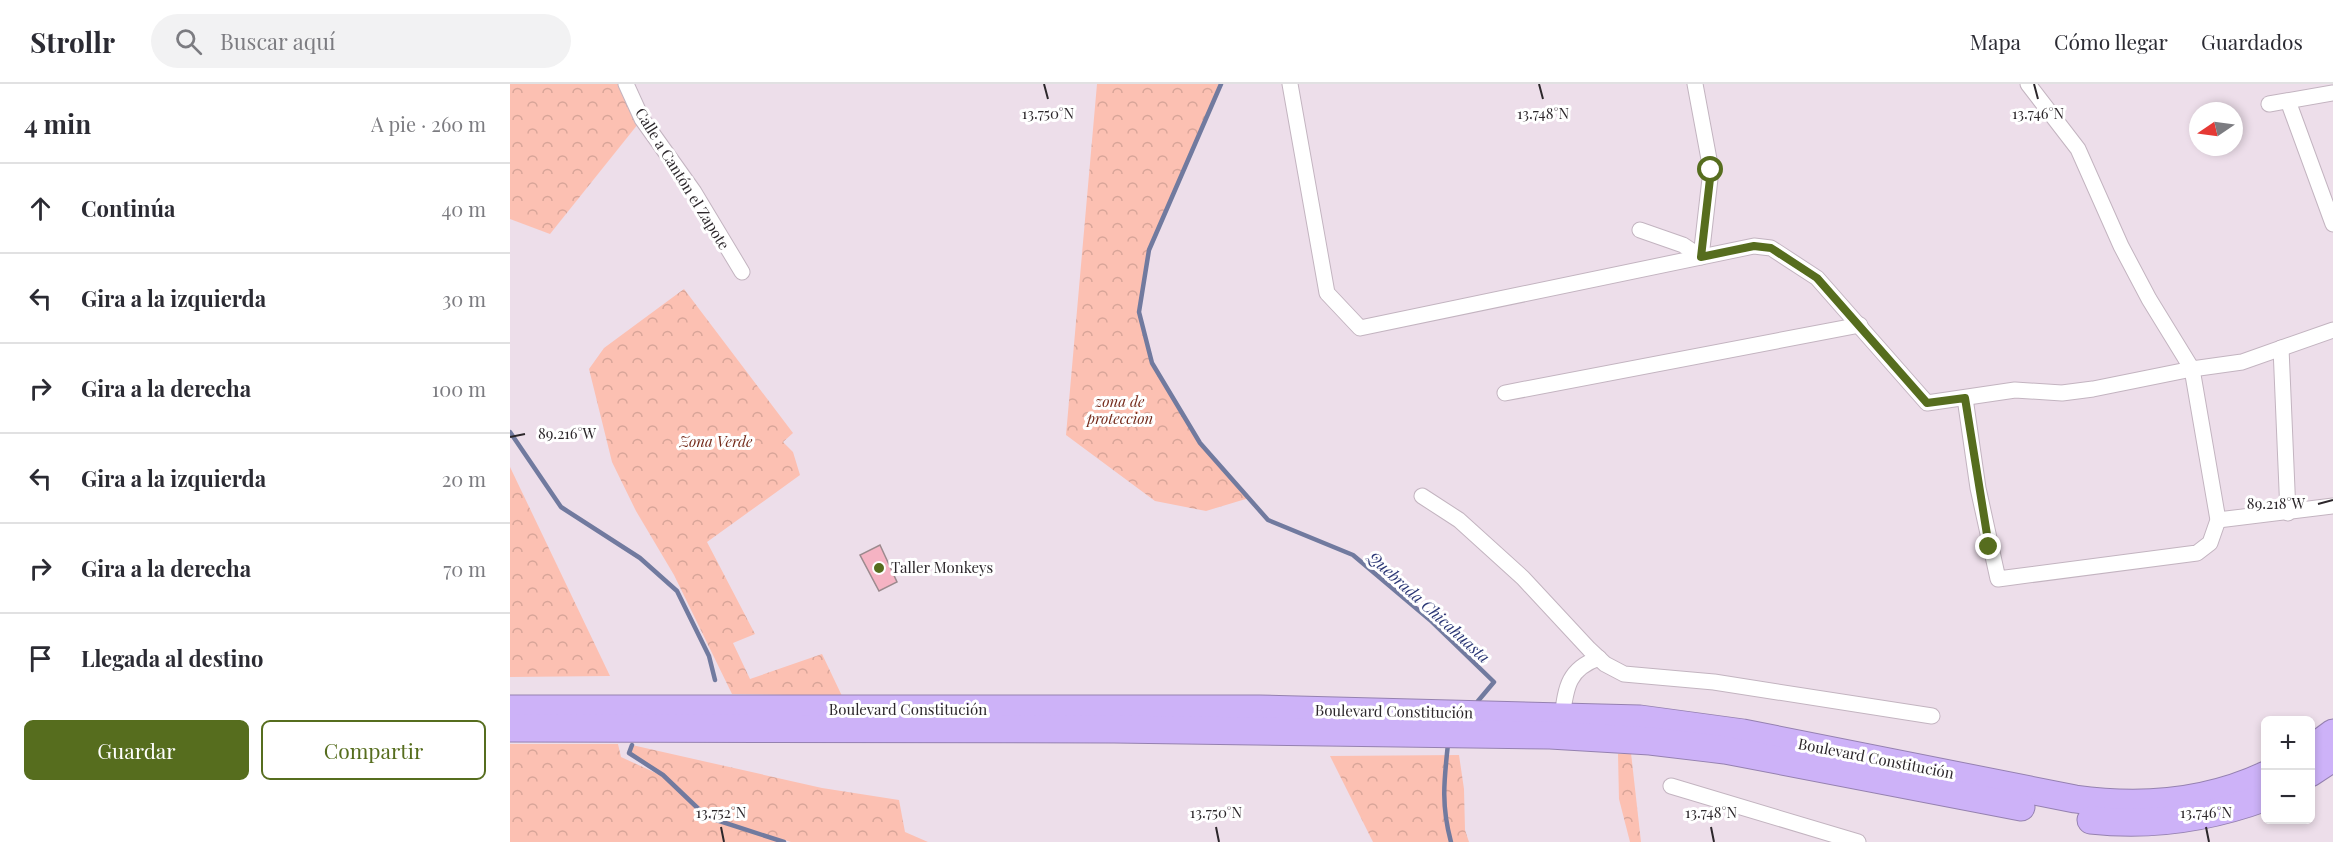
<!DOCTYPE html>
<html lang="es">
<head>
<meta charset="utf-8">
<style>
  :root { --surface:#fff; --page:#f2f2f3; --text:#2b2b33; --muted:#7c7c81; --line:#e1e1e2; --accent:#566d1e }
  body { margin:0; font-family:"Playfair Display",serif; background:var(--page); color:var(--text) }
  .controls { position:absolute; right:18px; bottom:18px; display:grid; overflow:hidden; border-radius:9px; box-shadow:0 3px 9px #0003 }
  .controls button { width:54px; height:54px; display:grid; place-items:center; padding:0; border:0; border-bottom:2px solid var(--line); background:var(--surface); color:var(--text); font:30px sans-serif }
  .compass { position:absolute; left:1679px; top:18px; width:54px; height:54px; border-radius:50%; background:var(--surface); box-shadow:0 3px 9px #0003; rotate:257deg }
  .stop { position:absolute; width:18px; height:18px; margin:-14px; border:4px solid #566d1e; border-radius:50%; background:#fff }
  .stop.end { background:#566d1e; border-color:#fff; box-shadow:0 2px 6px #0008 }
  .list { margin:0; padding:0; list-style:none }
  h2 { display:flex; justify-content:space-between; align-items:center; height:78px; margin:0; padding:0 24px; font-size:26px }
  h2 small { font-size:20px; font-weight:400; color:var(--muted) }
  .list li { display:grid; grid-template-columns:39px 1fr auto; gap:18px; align-items:center; box-sizing:border-box; height:90px; padding:0 24px; border-top:2px solid var(--line) }
  .list b { display:block; font-size:22px; white-space:nowrap }
  .list em { font-size:20px; font-style:normal; color:var(--muted) }
  .actions { display:flex; gap:12px; padding:18px 24px }
  .actions a { flex:1; padding:14px 0; border:2px solid var(--accent); border-radius:9px; text-align:center; font-size:21px; color:var(--accent) }
  .actions .main { background:var(--accent); color:#fff }
  .icon { flex:none; width:33px; height:33px; fill:none; stroke:currentColor; stroke-width:2; stroke-linecap:round; stroke-linejoin:round }
  .map { position:relative; flex:none; width:1823px; height:758px; overflow:hidden }
  header { display:flex; align-items:center; gap:36px; box-sizing:border-box; height:84px; padding:0 30px; background:var(--surface); border-bottom:2px solid var(--line) }
  header strong { font-size:28px }
  nav { display:flex; gap:33px; margin-inline-start:auto; font-size:21px }
  .search { width:420px; height:54px; background:var(--page); display:flex; align-items:center; gap:15px; box-sizing:border-box; padding:0 21px; border-radius:33px; color:var(--muted); font-size:22px }
  main { display:flex }
  aside { flex:1; background:var(--surface) }
  .map>svg:first-child { display:block }
  .forest { fill:url(#forest-crowns) }
  .lines { fill:none; stroke-linecap:round; stroke-linejoin:round }
  .stream { stroke:#717a9f; stroke-width:4.5 }
  .building { fill:#f5b3c3; stroke:#9c8a8e; stroke-width:1.5 }
  .street-casing { stroke:#c3b4c0; stroke-width:17 }
  .highway-casing { stroke:#9581b0; stroke-width:29 }
  .street { stroke:#fff; stroke-width:15 }
  .highway { stroke:#cdb2f8; stroke-width:27 }
  .route { stroke:#566d1e; stroke-width:8 }
  .ticks { fill:none; stroke:#2c272b; stroke-width:2 }
  .poi-dot { fill:#566d1e; stroke:#fff; stroke-width:2 }
  .labels { text-anchor:middle; stroke-width:6; stroke-linejoin:round; paint-order:stroke }
  .street-label { font-size:15px; fill:#2c272b; stroke:#fff }
  .park-label { font-size:15px; font-style:italic; fill:#732919; stroke:#fff }
  .poi-label { font-size:15px; fill:#2c272b; stroke:#fff; text-anchor:start }
  .water-label { font-size:16px; font-style:italic; fill:#2b3776; stroke:#fff }
  .ticks-label { font-size:15px; text-anchor:middle; fill:#2c272b; stroke:#fff; stroke-width:6; stroke-linejoin:round; paint-order:stroke }
</style>
</head>
<body>
<header>
<strong>Strollr</strong>
<div class="search"><svg class="icon" aria-label="search" viewBox="0 0 24 24"><circle cx="10" cy="10" r="6"/><path d="M15 15l6 6"/></svg>Buscar aquí</div>
<nav><a>Mapa</a><a>Cómo llegar</a><a>Guardados</a></nav>
</header>
<main>
<aside>
<h2>4 min<small>A pie · 260 m</small></h2>
<ul class="list">
<li><svg class="icon" aria-label="ahead" viewBox="0 0 24 24"><path d="M12 20V5M6 11l6-6 6 6"/></svg><div><b>Continúa</b></div><em>40 m</em></li>
<li><svg class="icon" aria-label="left" viewBox="0 0 24 24"><path d="M17 20v-9H6M10 6l-5 5 5 5"/></svg><div><b>Gira a la izquierda</b></div><em>30 m</em></li>
<li><svg class="icon" aria-label="right" viewBox="0 0 24 24"><path d="M7 20v-9h11M14 6l5 5-5 5"/></svg><div><b>Gira a la derecha</b></div><em>100 m</em></li>
<li><svg class="icon" aria-label="left" viewBox="0 0 24 24"><path d="M17 20v-9H6M10 6l-5 5 5 5"/></svg><div><b>Gira a la izquierda</b></div><em>20 m</em></li>
<li><svg class="icon" aria-label="right" viewBox="0 0 24 24"><path d="M7 20v-9h11M14 6l5 5-5 5"/></svg><div><b>Gira a la derecha</b></div><em>70 m</em></li>
<li><svg class="icon" aria-label="arrive" viewBox="0 0 24 24"><path d="M6 21V4h12l-3 4 3 4H6"/></svg><div><b>Llegada al destino</b></div></li>
</ul>
<div class="actions"><a class="main">Guardar</a><a>Compartir</a></div>
</aside>
<div class="map">
<svg width="1823" height="758" viewBox="0 0 1823 758">
  <defs>
    <pattern id="forest-crowns" width="20" height="18" patternUnits="userSpaceOnUse" patternTransform="scale(1.5)"><rect width="20" height="18" fill="#fcc0b2"/><path d="M2 6a3 3 0 1 1 6 0M12 15a3 3 0 1 1 6 0" fill="none" stroke="#d8a599"/></pattern>
  </defs>
  <rect width="100%" height="100%" fill="#eddeea"/>
  <g class="forest">
    <path d="M0,0h109l23,35 -92,115 -40,-15z"/>
    <path d="M587,0h124l-72,166 -10,62 13,51 48,80 49,55 -43,13 -51,-10 -89,-66z"/>
    <path d="M174,205l109,144 -10,9 10,10 7,23 -93,67 48,92 -22,9 17,36 72,-25 20,42 -110,-2 -58,-119 -38,-64 -24,-49 -23,-93 15,-21z"/>
    <path d="M0,383l100,209 -100,1z"/>
    <path d="M0,660h108l3,13 37,17 -29,-21 3,-8 190,43 77,12 6,32 23,10h-137l-59,-17 49,17h-271z"/>
    <path d="M1121,669l10,89h-11l-11,-43 -1,-45z"/>
    <path d="M949,671l5,34 1,41 4,12h-96l-43,-86z"/>
  </g>
  <g class="lines">
    <g class="stream">
      <path d="M711,0l-72,166 -10,62 13,51 48,80 68,77 85,35 77,65 64,62 -16,19"/>
      <path d="M0,348l51,75 79,51 37,33 32,65 6,24"/>
      <path d="M938,660c-4,37 -7,61 3,98"/>
      <path d="M122,661l-3,8 34,22 44,42 77,25"/>
    </g>
  </g>
  <path class="building" d="M370,461l17,37 -18,9 -19,-36z"/>
  <g class="lines">
    <defs>
      <g id="street">
        <path d="M116,0l16,35 52,73 48,80"/>
        <path d="M780,0l37,209 33,35 394,-82 17,2 46,30 110,125 88,-13 47,3 31,-4 99,-20 50,-7 91,-32"/>
        <path d="M1778,17l45,123"/>
        <path d="M1759,20l64,-11"/>
        <path d="M1130,146l43,15 18,12 10,-87 -16,-86"/>
        <path d="M1771,264l7,165"/>
        <path d="M995,309l355,-68"/>
        <path d="M1455,314l13,90 20,91 199,-26 13,-10 8,-23 -26,-151 -43,-70 -28,-53 -43,-97 -50,-65"/>
        <path d="M912,412l37,24 64,58 66,71 16,15 19,10 90,8 218,34"/>
        <path d="M1708,436l115,-14"/>
        <path d="M1052,633c4,-30 6,-48 37,-59"/>
        <path d="M1161,702l187,56"/>
      </g>
      <g id="highway">
        <path d="M0,625h749l381,10 103,14 332,66c64,9 131,4 191,-24"/>
        <path d="M0,644l604,1 436,6 100,6 75,9 296,57"/>
        <path d="M1800,666l23,-17"/>
        <path d="M1800,689l23,-15"/>
        <path d="M1581,736c60,7 118,-2 175,-23"/>
      </g>
    </defs>
    <use href="#street" class="street-casing"/>
    <use href="#highway" class="highway-casing"/>
    <use href="#street" class="street"/>
    <use href="#highway" class="highway"/>
  </g>
  <g class="lines">
    <path class="route" d="M1201,86l-10,87 53,-11 17,2 46,30 110,125 38,-5 24,149"/>
  </g>
  <path class="ticks" d="M534,0l4,15M1029,0l4,15M1524,0l4,15M0,353l15,-3M1808,420l15,-4M211,743l3,15M706,743l3,15M1201,743l3,15M1696,743l3,15"/>
  <circle class="poi-dot" cx="369" cy="484" r="6"/>
  <g class="labels">
    <g class="street-label">
      <text transform="translate(172 95) rotate(58)" y="5">Calle a Cantón el Zapote</text>
      <text x="398" y="631">Boulevard Constitución</text>
      <text transform="translate(884 628) rotate(1)" y="5">Boulevard Constitución</text>
      <text transform="translate(1366 675) rotate(11)" y="5">Boulevard Constitución</text>
    </g>
    <g class="park-label">
      <text x="610" y="323">zona de<tspan x="610" dy="17">proteccion</tspan></text>
      <text x="206" y="363">Zona Verde</text>
    </g>
    <g class="poi-label">
      <text x="381" y="489">Taller Monkeys</text>
    </g>
    <g class="water-label">
      <text transform="translate(919 523) rotate(42)" y="6">Quebrada Chicahuasta</text>
    </g>
  </g>
  <g class="ticks-label">
    <text x="538" y="35">13.750°N</text>
    <text x="1033" y="35">13.748°N</text>
    <text x="1528" y="35">13.746°N</text>
    <text x="57" y="355">89.216°W</text>
    <text x="1766" y="425">89.218°W</text>
    <text x="211" y="734">13.752°N</text>
    <text x="706" y="734">13.750°N</text>
    <text x="1201" y="734">13.748°N</text>
    <text x="1696" y="734">13.746°N</text>
  </g>
</svg>
<div class="controls">
<button>+</button>
<button>−</button>
</div>
<svg class="compass" viewBox="-18 -18 36 36"><path d="M0-13l5 13h-10z" fill="#e53935"/><path d="M0 13l5-13h-10z" fill="#7c7c81"/></svg>
<div class="stop" style="left:1201px;top:86px"></div>
<div class="stop end" style="left:1479px;top:463px"></div>
</div>
</main>
</body>
</html>
